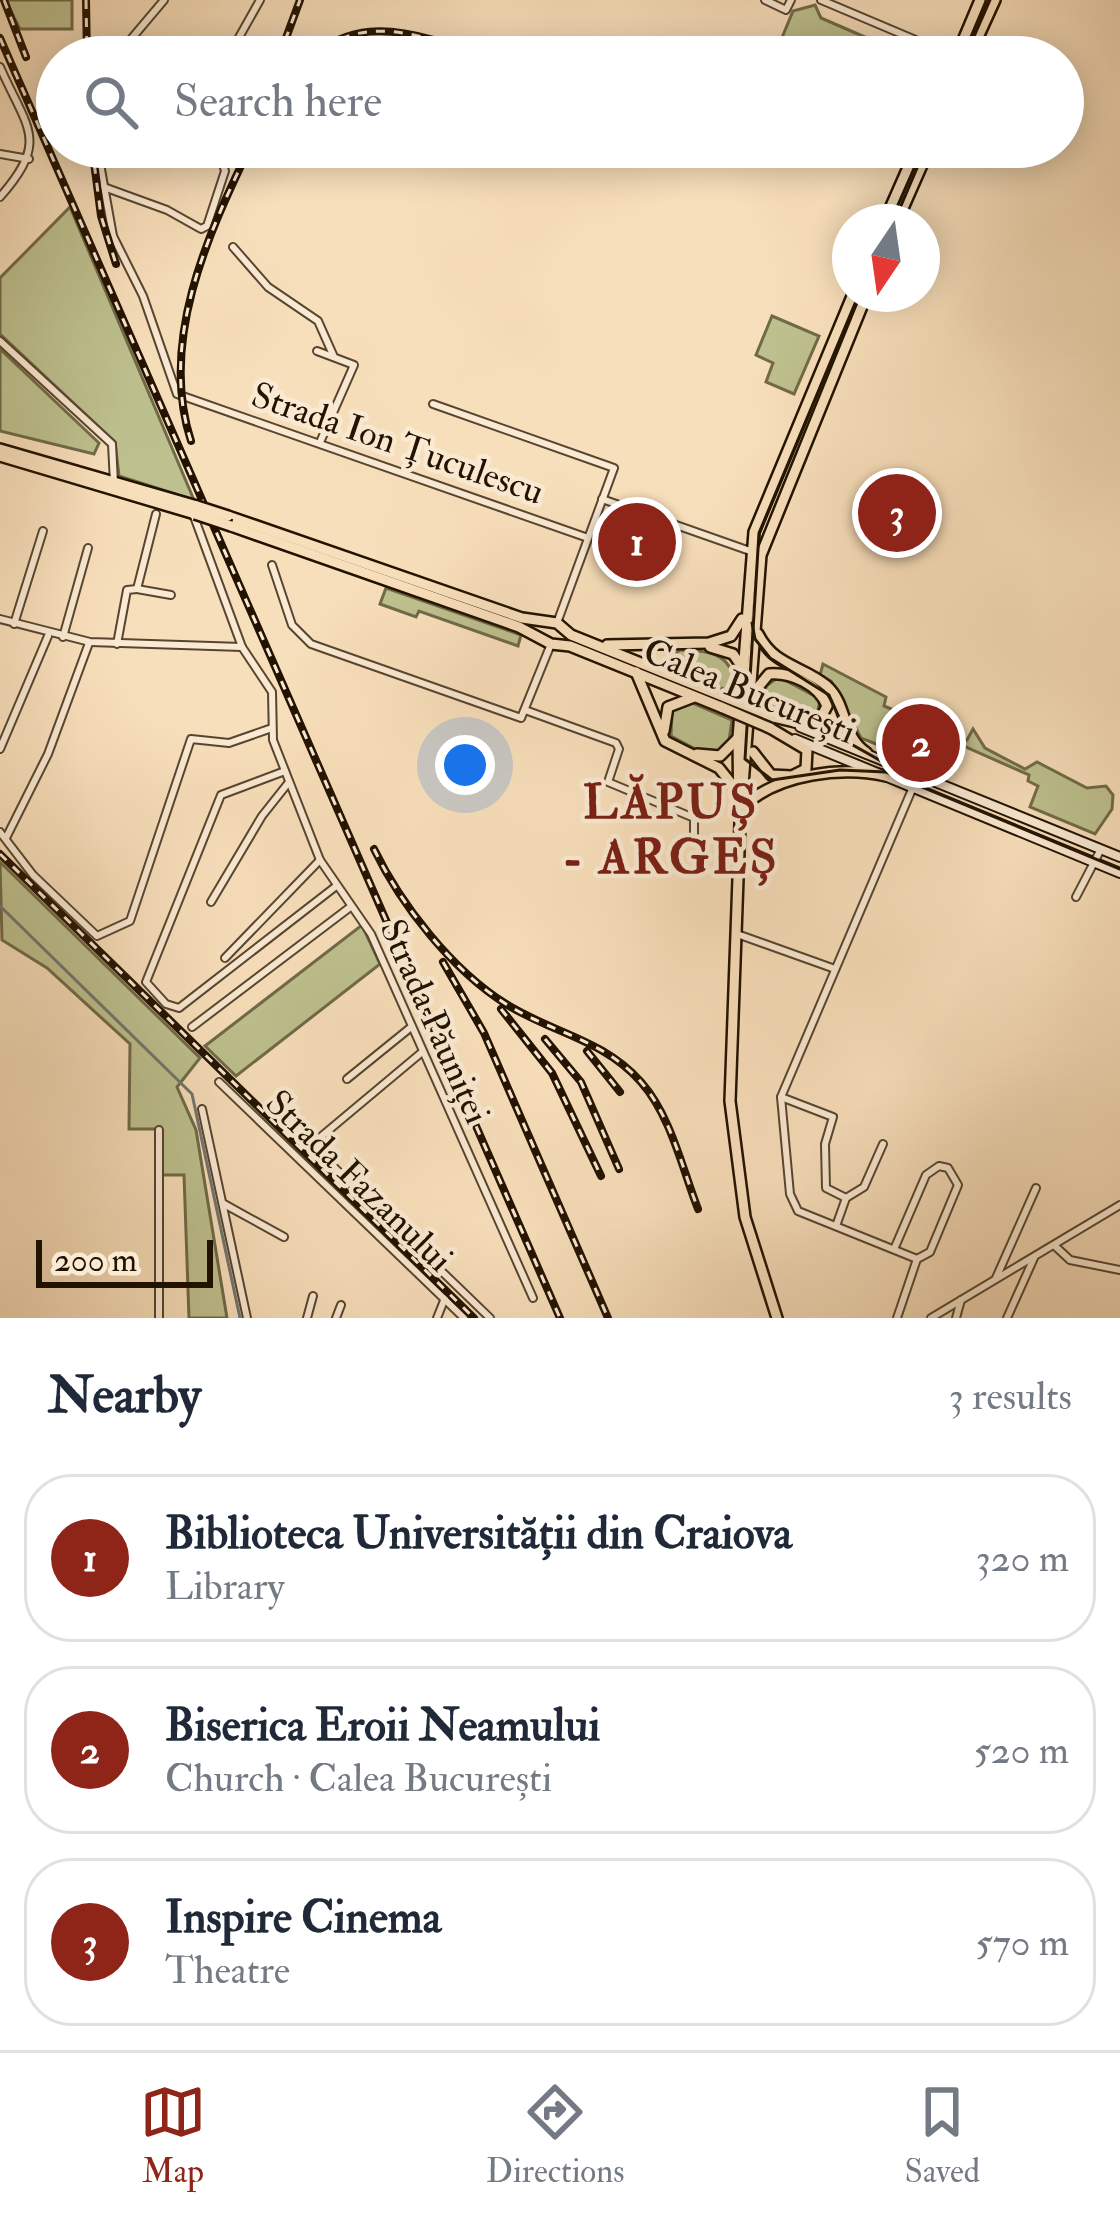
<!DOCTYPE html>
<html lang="en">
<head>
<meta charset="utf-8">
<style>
  :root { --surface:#fff; --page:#f2f2f3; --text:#1f2937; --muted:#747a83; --line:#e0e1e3; --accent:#8f2418 }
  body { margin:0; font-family:"IM FELL Double Pica",serif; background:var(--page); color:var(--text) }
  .compass { position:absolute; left:832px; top:204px; width:108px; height:108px; border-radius:50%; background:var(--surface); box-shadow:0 6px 30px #0003; rotate:193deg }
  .scale { position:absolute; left:36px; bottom:30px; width:177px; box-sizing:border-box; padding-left:12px; border:6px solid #221200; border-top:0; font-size:33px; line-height:42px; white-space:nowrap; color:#221200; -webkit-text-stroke:9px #faead3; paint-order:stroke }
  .you { position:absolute; left:465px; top:765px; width:42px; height:42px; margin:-30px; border:9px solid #fff; border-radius:50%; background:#1a73e8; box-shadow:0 0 0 18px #1a73e833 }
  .badge { display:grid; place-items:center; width:78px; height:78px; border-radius:50%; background:var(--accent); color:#fff; font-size:39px; font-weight:700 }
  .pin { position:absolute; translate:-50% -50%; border:6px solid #fff; box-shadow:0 3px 12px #0006 }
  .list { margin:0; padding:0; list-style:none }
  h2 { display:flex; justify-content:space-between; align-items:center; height:156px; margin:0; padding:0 48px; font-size:51px }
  h2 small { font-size:39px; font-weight:400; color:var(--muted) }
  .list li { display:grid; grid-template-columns:78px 1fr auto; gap:36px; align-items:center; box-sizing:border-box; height:168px; margin:0 24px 24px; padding:0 24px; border:3px solid var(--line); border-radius:48px }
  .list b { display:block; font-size:45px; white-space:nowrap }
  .list p { margin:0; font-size:39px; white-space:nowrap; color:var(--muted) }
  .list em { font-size:39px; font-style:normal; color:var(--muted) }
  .icon { flex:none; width:66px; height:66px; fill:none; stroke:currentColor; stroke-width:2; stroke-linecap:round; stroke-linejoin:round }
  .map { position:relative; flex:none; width:1120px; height:1318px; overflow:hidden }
  .search { position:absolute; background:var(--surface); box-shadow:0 6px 30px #0003; left:36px; right:36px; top:36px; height:132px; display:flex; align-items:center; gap:30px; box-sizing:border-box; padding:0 42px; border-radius:66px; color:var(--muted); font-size:45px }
  .sheet { height:732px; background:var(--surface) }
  nav { display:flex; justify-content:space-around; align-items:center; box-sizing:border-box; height:168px; border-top:3px solid var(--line); background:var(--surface); font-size:33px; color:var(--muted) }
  nav a { display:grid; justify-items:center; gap:6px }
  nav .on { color:var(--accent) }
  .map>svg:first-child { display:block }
  .green { fill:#bec18f; stroke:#706a48; stroke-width:3 }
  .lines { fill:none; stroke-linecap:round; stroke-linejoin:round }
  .stream { stroke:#707671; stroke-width:3 }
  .minor-casing { stroke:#58452f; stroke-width:10 }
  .tertiary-casing { stroke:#58452f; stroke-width:10 }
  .secondary-casing { stroke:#221200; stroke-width:12 }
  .primary-casing { stroke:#221200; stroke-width:14 }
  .minor { stroke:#faead3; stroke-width:6 }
  .tertiary { stroke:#faead3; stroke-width:6 }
  .secondary { stroke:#faead3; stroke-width:8 }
  .primary { stroke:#f8dfbb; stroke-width:9 }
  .tram { stroke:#221200; stroke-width:3 }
  .rail-casing { stroke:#221200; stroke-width:8 }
  .rail { stroke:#faead3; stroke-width:3; stroke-dasharray:9; stroke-linecap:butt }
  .primary-bridge-casing { stroke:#221200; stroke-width:14; stroke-linecap:butt }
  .primary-bridge { stroke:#f8dfbb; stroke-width:9 }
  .labels { text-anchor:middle; stroke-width:9; stroke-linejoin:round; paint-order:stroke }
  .street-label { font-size:36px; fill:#221200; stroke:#faead3 }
  .district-label { font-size:48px; font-weight:bold; letter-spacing:3px; fill:#7a1f14; stroke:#faead3 }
</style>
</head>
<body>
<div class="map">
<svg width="1120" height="1318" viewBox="0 0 1120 1318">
  <rect width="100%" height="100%" fill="#f8dfbb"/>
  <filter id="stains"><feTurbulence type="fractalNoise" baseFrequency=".00167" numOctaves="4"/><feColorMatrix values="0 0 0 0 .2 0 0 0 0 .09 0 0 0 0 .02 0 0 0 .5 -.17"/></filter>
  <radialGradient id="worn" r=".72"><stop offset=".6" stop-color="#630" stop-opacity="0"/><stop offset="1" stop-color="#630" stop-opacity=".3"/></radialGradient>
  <g class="green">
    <path d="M5,0h67v29h-52z"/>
    <path d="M815,5l6,13 90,39h-137l19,-46z"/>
    <path d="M70,207l124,293 -75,-24 -4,-34 -115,-108v-56z"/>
    <path d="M772,316l47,20 -25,58 -28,-12 7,-19 -17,-8z"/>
    <path d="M0,349l99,94 -5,11 -94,-23z"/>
    <path d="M386,588l135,47 -3,11 -99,-35 -3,6 -36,-13z"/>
    <path d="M679,650c34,0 57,5 56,44l-57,-24 -7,-9z"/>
    <path d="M823,664l63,33 -2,9 83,34 6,-11 12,19 40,21 12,-7 50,26 19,-2 7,9 -1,14 -17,25 -65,-27 8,-21 -10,-5 1,-6 -122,-54 -11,31 -35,-14 -30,-57 -11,-6z"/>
    <path d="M779,677l41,22 -4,22h-14l-40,-15 4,-20z"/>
    <path d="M688,701l44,19 -4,27 -9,6 -22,-3 -26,-14 1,-27z"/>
    <path d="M0,862l200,196 -23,29 19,43 31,188h-38l-5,-143h-23v-46h-32l1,-85 -83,-76 -45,-28z"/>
    <path d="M362,925l18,39 -144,112 -31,-30z"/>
  </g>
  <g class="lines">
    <path class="stream" d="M0,906l192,188 48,224"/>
    <defs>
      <g id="minor">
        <path d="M765,0l21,10 5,-10"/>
        <path d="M821,0l135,57"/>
        <path d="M116,57l48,-57"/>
        <path d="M228,57l32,-57"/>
        <path d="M0,67c27,62 50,73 0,130"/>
        <path d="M97,147l16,89 30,60 34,98 411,144"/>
        <path d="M203,147l16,5"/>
        <path d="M0,154l29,5"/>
        <path d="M101,186l66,24 34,19 6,-3 18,-55 -7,-24"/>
        <path d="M233,247l35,40 50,34 16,36"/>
        <path d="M0,341l112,103 2,39"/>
        <path d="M317,351l37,14 -33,75"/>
        <path d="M433,404l181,64 -57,155"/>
        <path d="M602,499l148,52"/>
        <path d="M192,511l50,136 30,45 1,48 47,120 51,74 162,364"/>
        <path d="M272,565l20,60 19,19 210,74 30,-74"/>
        <path d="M137,589l34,6"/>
        <path d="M0,619l90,23 152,5"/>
        <path d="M14,624l29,-93"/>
        <path d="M63,637l25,-89"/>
        <path d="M117,644l10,-54 10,-1 19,-75"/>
        <path d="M525,710l91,33 3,6 -11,33 86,36v22"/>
        <path d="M0,749l48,-113"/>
        <path d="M285,771l-64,24 -75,187 20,22 13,4 156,-121"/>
        <path d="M0,832l33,43 64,61 33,-15 61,-182 38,4 43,-15"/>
        <path d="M6,838l42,-84 41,-111"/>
        <path d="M1076,897l25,-48"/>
        <path d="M211,902l51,-86 27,-34"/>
        <path d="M737,934l98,35"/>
        <path d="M225,958l95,-98"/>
        <path d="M192,1027l157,-119"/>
        <path d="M421,1053l-110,92 179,173"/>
        <path d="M347,1079l63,-51"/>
        <path d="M219,1082l245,236"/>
        <path d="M781,1097l52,20 -8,27 1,44 20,10"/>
        <path d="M202,1109l45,209"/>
        <path d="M224,1204l60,33"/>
        <path d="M836,1226l10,-28 18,-11 19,-43"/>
        <path d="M895,1247l31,-72 13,-9 9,2 10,17 -28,67 -13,7"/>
        <path d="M996,1278l40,-90"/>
        <path d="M159,1318v-188"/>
        <path d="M307,1318l6,-22"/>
        <path d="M336,1318l5,-13"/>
        <path d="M437,1318l8,-20"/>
        <path d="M897,1318l20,-59 -119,-48 -8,-17 -9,-97 138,-324"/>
        <path d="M956,1318l5,-18"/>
        <path d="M1007,1318l27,-60"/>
      </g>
      <g id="tertiary">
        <path d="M1055,1246l15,14 50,10"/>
        <path d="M931,1318l189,-113"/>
      </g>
      <g id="secondary">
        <path d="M800,727l320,130"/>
        <path d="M795,739l325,134"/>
      </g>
      <g id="primary">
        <path d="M956,57l24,-57"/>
        <path d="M969,57l26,-57"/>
        <path d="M884,222l33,-75"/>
        <path d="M897,222l33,-75"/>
        <path d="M0,449l197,57"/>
        <path d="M0,456l195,58"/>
        <path d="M228,516l294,102 35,5 14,12 154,62"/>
        <path d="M231,526l288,101 32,17 19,2 151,61"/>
        <path d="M758,634c17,33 44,31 69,52 21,19 14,50 40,67"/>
        <path d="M607,645l102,-2 22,-7 11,-17"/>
        <path d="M710,647l23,7 7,10"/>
        <path d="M636,672l29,69 54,27 16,20"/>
        <path d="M755,691l14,-17c22,-2 50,11 58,32l-11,21 -42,-10"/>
        <path d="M664,731l4,-24 26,-10"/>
        <path d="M753,752l18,23 21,1 14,-7 1,-19 -37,-22"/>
        <path d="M697,754l23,2 18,-18"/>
        <path d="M745,805c34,-31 97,-39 141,-29"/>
        <path d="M739,818l-1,-80 16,-206 99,-238"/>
        <path d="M777,1318l-32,-101 -15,-116 10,-278 21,-268 106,-261"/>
      </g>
    </defs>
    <use href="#minor" class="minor-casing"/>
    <use href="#tertiary" class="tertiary-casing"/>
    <use href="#secondary" class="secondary-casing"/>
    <use href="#primary" class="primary-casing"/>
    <use href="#minor" class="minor"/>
    <use href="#tertiary" class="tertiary"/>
    <use href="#secondary" class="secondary"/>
    <use href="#primary" class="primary"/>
    <g class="tram">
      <path d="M965,57l25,-57"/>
      <path d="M894,222l32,-75"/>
      <path d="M859,294l-100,239 -14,226 27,21 68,-10 46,2 234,97"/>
      <path d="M752,623l3,16 15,19 59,37 22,49 39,22"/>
    </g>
    <defs>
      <g id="rail">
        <path d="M4,0l22,57"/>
        <path d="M86,0l1,57"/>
        <path d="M0,38l560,1280"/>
        <path d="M279,57l21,-57"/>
        <path d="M310,57c41,-32 77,-30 124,-17"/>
        <path d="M92,147l9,69 15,48"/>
        <path d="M191,441c-32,-99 16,-205 59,-294"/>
        <path d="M374,849c27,56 78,121 132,155 46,29 97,35 135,78 30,34 41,86 57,127"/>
        <path d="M0,854l474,464"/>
        <path d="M443,962l41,71 124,285"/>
        <path d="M501,1009l51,64 49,103"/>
        <path d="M545,1039l36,43 38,87"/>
        <path d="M587,1051l33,41"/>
      </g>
    </defs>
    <use href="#rail" class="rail-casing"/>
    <use href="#rail" class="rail"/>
    <defs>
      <g id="primary-bridge">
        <path d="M197,506l31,10"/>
        <path d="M195,514l36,12"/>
        <path d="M725,697l49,20"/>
        <path d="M721,707l49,21"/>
      </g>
    </defs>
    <use href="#primary-bridge" class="primary-bridge-casing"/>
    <use href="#primary-bridge" class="primary-bridge"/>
  </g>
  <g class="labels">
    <g class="street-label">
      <text transform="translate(398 442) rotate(19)" y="13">Strada Ion Țuculescu</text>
      <text transform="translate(750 690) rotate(22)" y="13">Calea București</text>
      <text transform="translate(436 1021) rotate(66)" y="13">Strada Păuniței</text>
      <text transform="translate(360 1180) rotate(44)" y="13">Strada Fazanului</text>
    </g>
    <g class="district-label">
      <text x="671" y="818">LĂPUȘ<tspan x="671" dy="55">- ARGEȘ</tspan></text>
    </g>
  </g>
  <rect width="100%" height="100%" filter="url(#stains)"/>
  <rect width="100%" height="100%" fill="url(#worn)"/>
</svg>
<svg class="compass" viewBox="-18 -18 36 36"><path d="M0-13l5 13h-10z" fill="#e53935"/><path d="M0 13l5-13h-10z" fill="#747a83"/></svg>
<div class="scale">200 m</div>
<div class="you"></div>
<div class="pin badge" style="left:637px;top:542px">1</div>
<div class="pin badge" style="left:921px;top:743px">2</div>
<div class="pin badge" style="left:897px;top:513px">3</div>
<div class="search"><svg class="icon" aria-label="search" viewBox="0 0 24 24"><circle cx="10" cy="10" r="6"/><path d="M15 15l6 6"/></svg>Search here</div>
</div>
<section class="sheet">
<h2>Nearby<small>3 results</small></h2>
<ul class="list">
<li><span class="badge">1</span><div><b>Biblioteca Universității din Craiova</b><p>Library</p></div><em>320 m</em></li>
<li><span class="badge">2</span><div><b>Biserica Eroii Neamului</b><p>Church · Calea București</p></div><em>520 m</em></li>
<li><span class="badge">3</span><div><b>Inspire Cinema</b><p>Theatre</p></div><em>570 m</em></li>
</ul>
</section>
<nav>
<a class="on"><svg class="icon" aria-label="map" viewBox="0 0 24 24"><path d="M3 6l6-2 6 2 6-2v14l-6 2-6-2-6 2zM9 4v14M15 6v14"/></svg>Map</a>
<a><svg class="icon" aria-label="directions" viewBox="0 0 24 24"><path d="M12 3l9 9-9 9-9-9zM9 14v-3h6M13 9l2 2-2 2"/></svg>Directions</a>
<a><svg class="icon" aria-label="saved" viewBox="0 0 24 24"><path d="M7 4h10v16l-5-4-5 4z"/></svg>Saved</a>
</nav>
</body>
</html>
